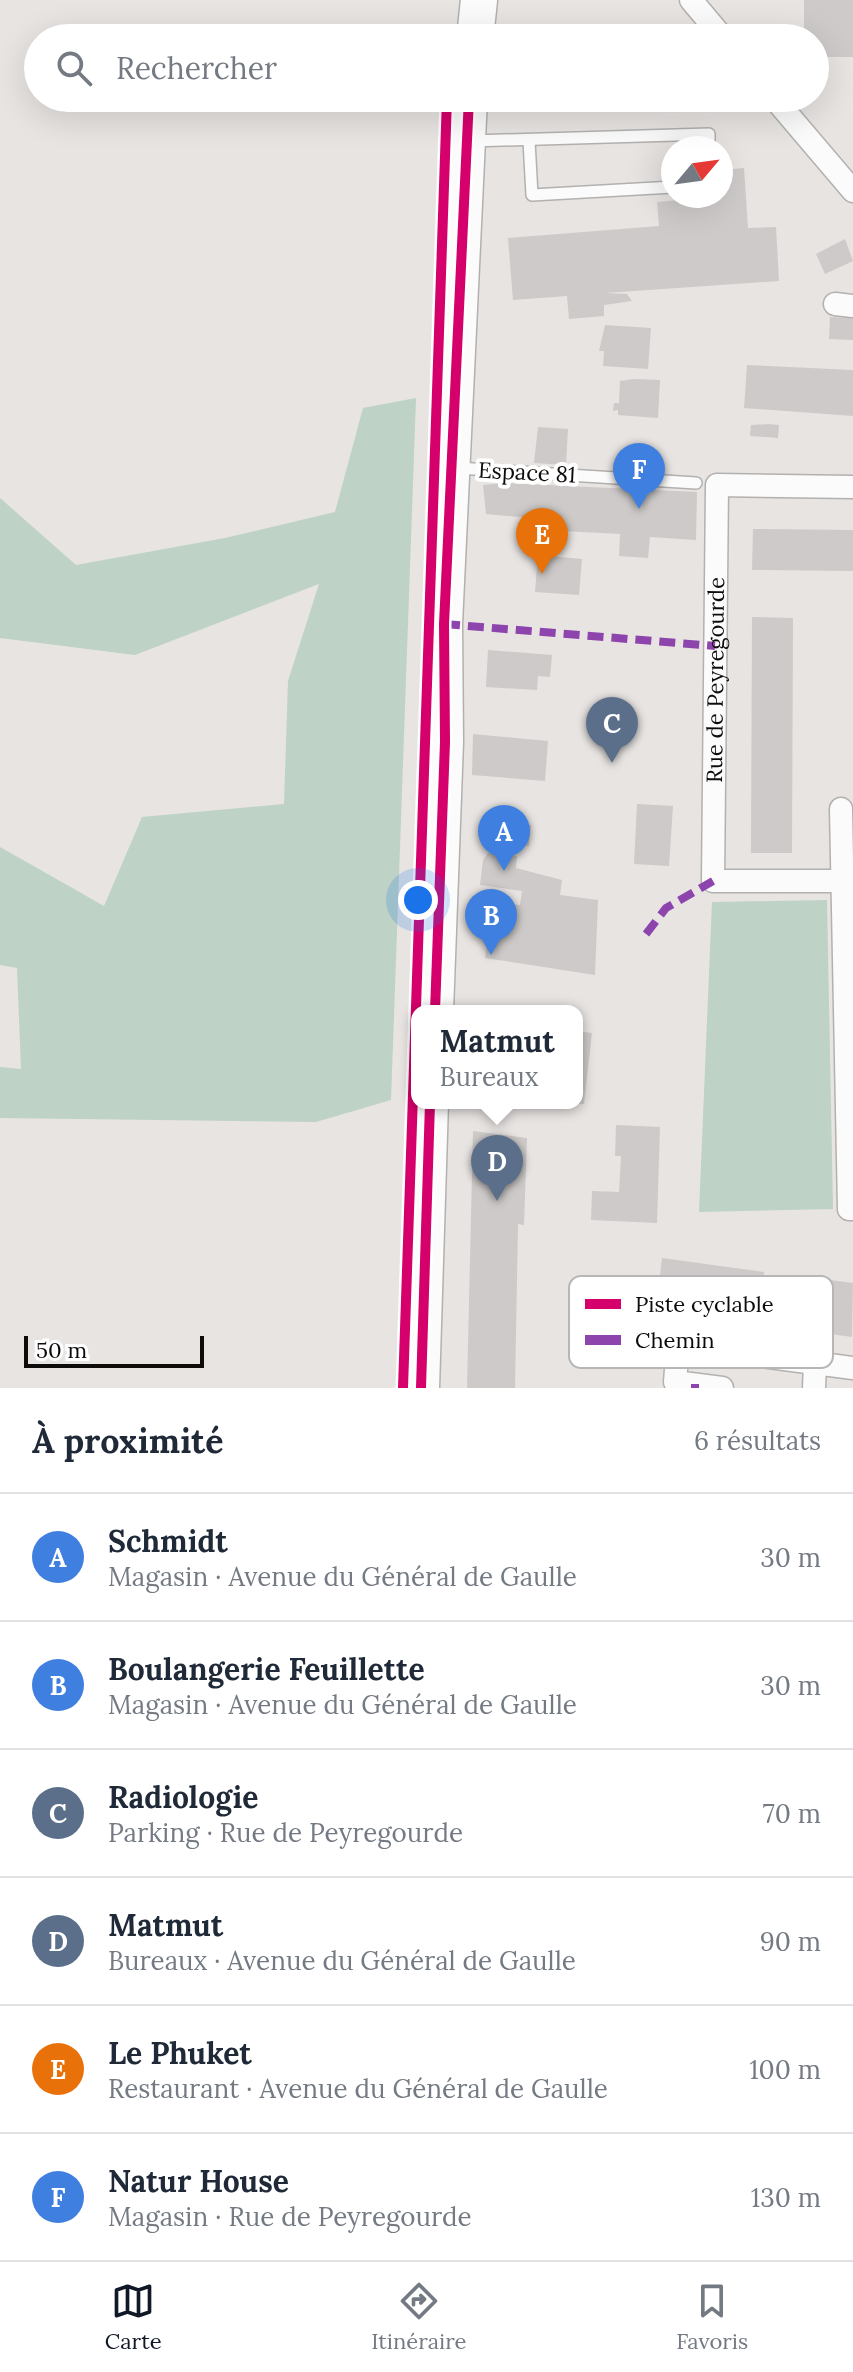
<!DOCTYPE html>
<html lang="fr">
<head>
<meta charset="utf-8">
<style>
  :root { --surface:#fff; --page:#f2f2f3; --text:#1f2937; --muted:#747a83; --line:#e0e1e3; --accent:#111827 }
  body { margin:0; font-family:Lora,serif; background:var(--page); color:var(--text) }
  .compass { position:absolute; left:661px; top:136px; width:72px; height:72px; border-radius:50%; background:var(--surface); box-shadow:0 8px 32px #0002; rotate:61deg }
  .scale { position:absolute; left:24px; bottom:20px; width:180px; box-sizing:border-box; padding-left:8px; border:4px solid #0e0c0b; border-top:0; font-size:22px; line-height:28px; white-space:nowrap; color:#0e0c0b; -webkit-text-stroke:6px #fff; paint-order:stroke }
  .you { position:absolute; left:418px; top:900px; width:28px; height:28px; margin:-20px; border:6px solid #fff; border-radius:50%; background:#1a73e8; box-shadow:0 0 0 12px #1a73e833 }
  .badge { display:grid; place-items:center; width:52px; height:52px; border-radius:50%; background:var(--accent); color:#fff; font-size:26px; font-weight:700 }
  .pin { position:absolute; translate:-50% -66px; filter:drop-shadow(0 2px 4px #0008) }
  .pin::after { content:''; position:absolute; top:42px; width:28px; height:24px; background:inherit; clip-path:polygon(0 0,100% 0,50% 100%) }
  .popup { position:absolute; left:411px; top:1005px; width:172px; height:104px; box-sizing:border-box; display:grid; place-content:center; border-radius:16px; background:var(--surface); filter:drop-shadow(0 2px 6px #0005); font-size:26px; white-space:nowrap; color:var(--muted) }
  .popup b { font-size:30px; color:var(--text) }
  .popup::after { content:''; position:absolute; left:50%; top:100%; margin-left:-16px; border:16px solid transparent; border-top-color:var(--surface) }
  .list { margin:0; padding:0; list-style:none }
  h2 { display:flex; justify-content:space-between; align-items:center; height:104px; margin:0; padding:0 32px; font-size:34px }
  h2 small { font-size:26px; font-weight:400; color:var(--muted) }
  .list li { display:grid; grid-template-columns:52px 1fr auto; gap:24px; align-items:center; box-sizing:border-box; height:128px; padding:0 32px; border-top:2px solid var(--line) }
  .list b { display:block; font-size:30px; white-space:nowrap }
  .list p { margin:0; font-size:26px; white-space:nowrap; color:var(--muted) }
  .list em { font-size:26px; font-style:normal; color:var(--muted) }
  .icon { flex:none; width:44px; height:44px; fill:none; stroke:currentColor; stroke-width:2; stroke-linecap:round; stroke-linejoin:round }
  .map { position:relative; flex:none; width:853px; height:1388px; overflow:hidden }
  .search { position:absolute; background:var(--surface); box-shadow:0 8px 32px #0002; left:24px; right:24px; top:24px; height:88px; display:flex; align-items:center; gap:20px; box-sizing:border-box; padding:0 28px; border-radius:44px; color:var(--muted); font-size:30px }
  .sheet { height:872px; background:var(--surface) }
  nav { display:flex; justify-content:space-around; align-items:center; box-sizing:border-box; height:112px; border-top:2px solid var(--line); background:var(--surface); font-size:22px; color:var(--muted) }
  nav a { display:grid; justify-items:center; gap:4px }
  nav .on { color:var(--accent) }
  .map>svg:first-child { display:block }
  .green { fill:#bed2c6 }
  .building { fill:#cdcac9 }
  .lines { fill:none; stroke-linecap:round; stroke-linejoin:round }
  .service-casing { stroke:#b3b1af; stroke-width:14 }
  .minor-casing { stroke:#b3b1af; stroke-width:25 }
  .primary-casing { stroke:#b3b1af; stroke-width:39 }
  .service { stroke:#fbfbfb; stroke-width:11 }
  .minor { stroke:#fbfbfb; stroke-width:22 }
  .primary { stroke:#fbfbfb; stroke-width:36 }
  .quiet { stroke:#8e44ad; stroke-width:8; stroke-dasharray:16 8; stroke-linecap:butt }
  .cycleway-casing { stroke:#fff; stroke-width:15 }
  .cycleway { stroke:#d6006c; stroke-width:10 }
  .labels { text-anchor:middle; stroke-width:8; stroke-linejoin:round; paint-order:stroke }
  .street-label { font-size:22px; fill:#0e0c0b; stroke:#fff }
  .key { fill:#fff; stroke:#b7b6b6; stroke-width:2 }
  .key-label { font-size:22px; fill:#0e0c0b }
</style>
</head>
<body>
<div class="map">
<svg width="853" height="1388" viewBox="0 0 853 1388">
  <rect width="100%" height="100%" fill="#e7e4e2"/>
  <g class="green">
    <path d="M416,398l-25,702 -75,22 -316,-4v-51l21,2 -4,-101 -17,-3v-118l104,59 38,-89 142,-13 4,-123 31,-97 -184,71 -135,-17v-140l76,67 149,-27 110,-26 28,-104z"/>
    <path d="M827,900l6,309 -134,3 13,-310z"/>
  </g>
  <g class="building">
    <path d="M804,0h49v57h-38v-19h-11z"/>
    <path d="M744,168l4,60 28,-1 3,54 -174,12 22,1 5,7 -28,4v11l-35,3 -2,-23 -54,4 -5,-62 151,-12 -2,-24 64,-6v-26z"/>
    <path d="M845,239l8,22 -28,13 -9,-20z"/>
    <path d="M830,317l23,1v22l-24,-1z"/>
    <path d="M605,325l46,3 -3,41 -45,-3 1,-15h-5z"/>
    <path d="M747,365l106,5v46l-109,-8z"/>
    <path d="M634,379l26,1 -2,38 -40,-3v-5l-5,1 1,-8h5l1,-22z"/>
    <path d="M769,424l10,1 -1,13 -28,-2 1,-11z"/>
    <path d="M538,427l30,2 -2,36 -32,-2z"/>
    <path d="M503,483l194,9 -1,48 -46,-3 -2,21 -29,-2 1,-22 -77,-4 -12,-3v-9l-45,-4 -3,-29z"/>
    <path d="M753,529l100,1v41l-101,-1z"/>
    <path d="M538,555l44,4 -3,36 -44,-3z"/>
    <path d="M752,617l41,1 -1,235h-41z"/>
    <path d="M488,650l64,5 -2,22 -12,-1 -1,14 -51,-3z"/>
    <path d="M473,734l75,7 -3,40 -73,-6z"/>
    <path d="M637,804l36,2 -4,60 -35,-2z"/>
    <path d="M500,823l31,2 -2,21 -12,-1 -8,-8 -9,-1z"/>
    <path d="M488,853l29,3 -1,12 46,12 -2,15 38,5 -3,75 -110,-17 7,-56 28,3 2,-14 -42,-6 3,-25z"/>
    <path d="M577,1031l15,2 -8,71h-7z"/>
    <path d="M616,1125l44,2 -3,96 -66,-3 1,-29 27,1 2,-36h-6z"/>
    <path d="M473,1131l54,7 -3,87 -6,-1 -3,164h-48z"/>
    <path d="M662,1258l102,14 -6,52 -24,-4 3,-31 -18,-1 -5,30 -26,-4 5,-31 -9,-1 -4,31 -24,-3z"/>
    <path d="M792,1275l61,8 -1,54 -57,-8 3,-31 -10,-2z"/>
  </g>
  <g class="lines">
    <defs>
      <g id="service">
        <path d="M471,141l238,-7v14"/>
        <path d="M529,141l3,54 141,-8"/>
        <path d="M457,468l239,15"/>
      </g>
      <g id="minor">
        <path d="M691,0l32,38"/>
        <path d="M774,98l79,93"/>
        <path d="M835,304l18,2"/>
        <path d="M841,809l8,400h4"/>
        <path id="s1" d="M842,881h-129l4,-396 136,2"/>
        <path d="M722,1388l-47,-6 3,-37 137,18"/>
        <path d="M814,1388l1,-25 38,5"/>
      </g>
      <g id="primary">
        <path d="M475,38l4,-38"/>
        <path d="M435,1011l10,-269 -1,-118 25,-526"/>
        <path d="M421,1388l9,-285"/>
      </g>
    </defs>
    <use href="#service" class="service-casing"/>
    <use href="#minor" class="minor-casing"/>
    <use href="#primary" class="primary-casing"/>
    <use href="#service" class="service"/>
    <use href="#minor" class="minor"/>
    <use href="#primary" class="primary"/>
    <g class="quiet">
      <path d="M444,624l271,22"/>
      <path d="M646,934l20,-26 47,-27"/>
      <path d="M695,1388v-4"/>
    </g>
    <defs>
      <g id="cycleway">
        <path d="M435,1011l10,-269 -1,-118 25,-526"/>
        <path d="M403,1388l44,-1290"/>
        <path d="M421,1388l9,-285"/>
      </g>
    </defs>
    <use href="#cycleway" class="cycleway-casing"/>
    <use href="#cycleway" class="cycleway"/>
  </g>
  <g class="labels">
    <g class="street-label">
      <text transform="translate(527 472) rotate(3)" y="8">Espace 81</text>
      <text dy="8" stroke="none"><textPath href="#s1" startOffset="330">Rue de Peyregourde</textPath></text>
    </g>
  </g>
  <rect x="569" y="1276" width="264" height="92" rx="12" class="key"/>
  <rect x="585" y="1299" width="36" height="10" fill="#d6006c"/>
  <rect x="585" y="1335" width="36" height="10" fill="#8e44ad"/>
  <g class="key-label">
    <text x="635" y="1312">Piste cyclable</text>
    <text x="635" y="1348">Chemin</text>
  </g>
</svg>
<svg class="compass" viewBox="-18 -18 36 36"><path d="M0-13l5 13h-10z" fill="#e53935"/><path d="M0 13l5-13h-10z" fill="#747a83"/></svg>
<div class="scale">50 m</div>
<div class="you"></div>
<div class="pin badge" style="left:504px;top:871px;background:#3f7fe0">A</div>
<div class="pin badge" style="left:491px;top:955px;background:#3f7fe0">B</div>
<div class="pin badge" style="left:612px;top:763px;background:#5c6f8a">C</div>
<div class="pin badge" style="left:497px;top:1201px;background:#5c6f8a">D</div>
<div class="popup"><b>Matmut</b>Bureaux</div>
<div class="pin badge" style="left:542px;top:574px;background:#e8710a">E</div>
<div class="pin badge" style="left:639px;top:509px;background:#3f7fe0">F</div>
<div class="search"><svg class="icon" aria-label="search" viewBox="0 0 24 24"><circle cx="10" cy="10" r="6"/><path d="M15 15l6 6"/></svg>Rechercher</div>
</div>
<section class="sheet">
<h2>À proximité<small>6 résultats</small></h2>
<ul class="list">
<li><span class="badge" style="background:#3f7fe0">A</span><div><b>Schmidt</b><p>Magasin · Avenue du Général de Gaulle</p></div><em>30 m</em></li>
<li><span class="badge" style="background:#3f7fe0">B</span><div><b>Boulangerie Feuillette</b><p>Magasin · Avenue du Général de Gaulle</p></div><em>30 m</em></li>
<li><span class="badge" style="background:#5c6f8a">C</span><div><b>Radiologie</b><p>Parking · Rue de Peyregourde</p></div><em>70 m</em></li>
<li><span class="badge" style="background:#5c6f8a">D</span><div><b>Matmut</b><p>Bureaux · Avenue du Général de Gaulle</p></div><em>90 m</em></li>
<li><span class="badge" style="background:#e8710a">E</span><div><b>Le Phuket</b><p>Restaurant · Avenue du Général de Gaulle</p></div><em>100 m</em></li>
<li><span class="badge" style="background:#3f7fe0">F</span><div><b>Natur House</b><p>Magasin · Rue de Peyregourde</p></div><em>130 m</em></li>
</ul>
</section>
<nav>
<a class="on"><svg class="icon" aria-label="map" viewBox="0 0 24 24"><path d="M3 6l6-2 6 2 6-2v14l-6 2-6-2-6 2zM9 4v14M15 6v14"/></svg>Carte</a>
<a><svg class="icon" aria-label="directions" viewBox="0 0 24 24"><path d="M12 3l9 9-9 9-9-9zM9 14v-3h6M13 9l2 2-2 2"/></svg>Itinéraire</a>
<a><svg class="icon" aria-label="saved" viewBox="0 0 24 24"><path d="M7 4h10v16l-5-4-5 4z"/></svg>Favoris</a>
</nav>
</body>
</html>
